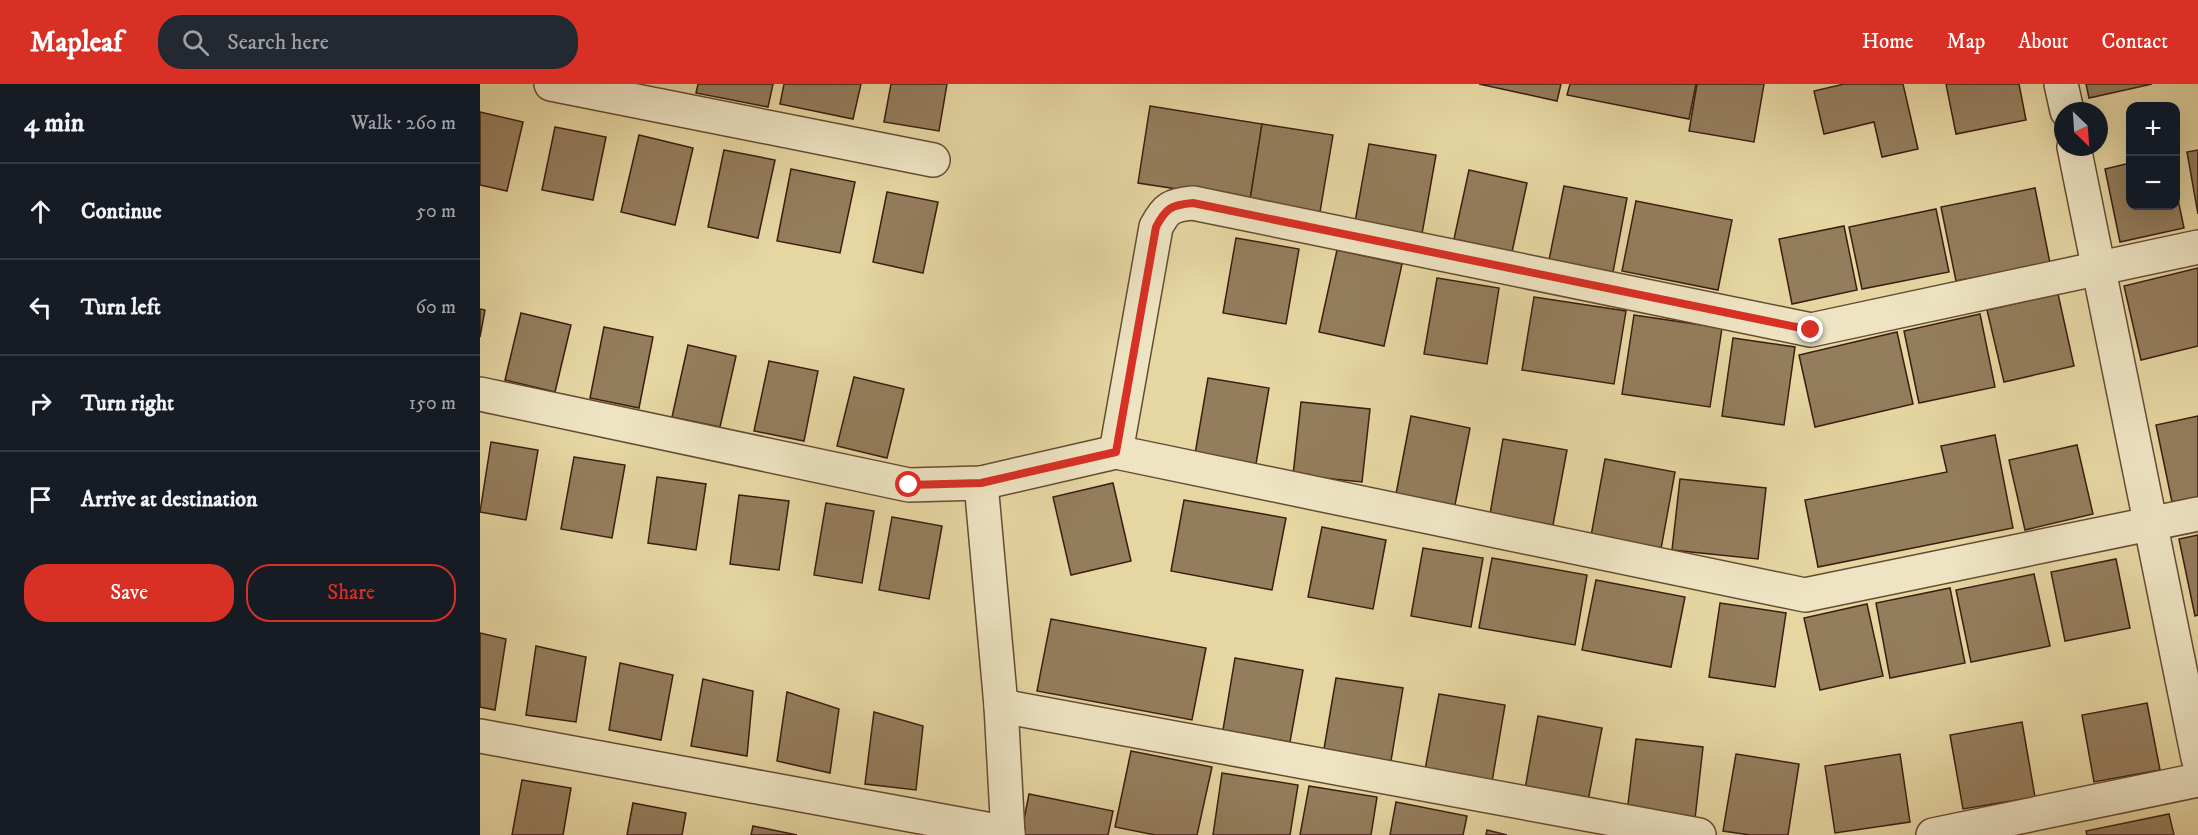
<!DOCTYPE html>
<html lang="en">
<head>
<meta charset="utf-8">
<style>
  :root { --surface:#171b24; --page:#242831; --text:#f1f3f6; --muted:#9ea1a6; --line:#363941; --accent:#d93025 }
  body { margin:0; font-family:"IM FELL DW Pica",serif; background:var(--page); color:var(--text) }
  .controls { position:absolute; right:18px; top:18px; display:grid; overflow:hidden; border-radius:12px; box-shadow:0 6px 24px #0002 }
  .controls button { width:54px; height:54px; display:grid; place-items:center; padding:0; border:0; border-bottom:2px solid var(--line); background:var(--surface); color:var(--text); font:30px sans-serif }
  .compass { position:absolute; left:1574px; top:18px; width:54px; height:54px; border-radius:50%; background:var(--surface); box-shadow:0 6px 24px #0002; rotate:155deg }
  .stop { position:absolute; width:18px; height:18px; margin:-14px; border:4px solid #d93025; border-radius:50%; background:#fff }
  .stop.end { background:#d93025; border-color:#fff; box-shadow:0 2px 6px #0008 }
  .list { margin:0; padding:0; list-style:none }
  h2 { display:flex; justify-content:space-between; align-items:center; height:78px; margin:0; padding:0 24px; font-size:26px }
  h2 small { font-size:20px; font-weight:400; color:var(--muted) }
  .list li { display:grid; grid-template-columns:39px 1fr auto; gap:18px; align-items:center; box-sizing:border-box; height:96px; padding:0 24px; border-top:2px solid var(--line) }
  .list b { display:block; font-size:22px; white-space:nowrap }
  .list em { font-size:20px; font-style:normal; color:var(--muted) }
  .actions { display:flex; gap:12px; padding:18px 24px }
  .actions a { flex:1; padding:14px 0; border:2px solid var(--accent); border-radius:24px; text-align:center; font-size:21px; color:var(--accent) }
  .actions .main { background:var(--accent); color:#fff }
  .icon { flex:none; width:33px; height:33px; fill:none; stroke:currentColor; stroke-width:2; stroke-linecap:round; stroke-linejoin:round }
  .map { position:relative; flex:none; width:1718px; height:751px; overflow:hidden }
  header { display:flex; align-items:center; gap:36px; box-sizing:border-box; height:84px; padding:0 30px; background:var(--accent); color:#fff }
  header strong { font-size:28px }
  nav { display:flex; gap:33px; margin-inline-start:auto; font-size:21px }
  .search { width:420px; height:54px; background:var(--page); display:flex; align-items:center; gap:15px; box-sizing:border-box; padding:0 21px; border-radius:24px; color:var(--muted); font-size:22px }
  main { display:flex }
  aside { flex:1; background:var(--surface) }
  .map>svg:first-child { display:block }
  .building { fill:#947d5c; stroke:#3c1d10; stroke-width:1.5 }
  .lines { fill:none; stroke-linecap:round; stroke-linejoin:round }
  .minor-casing { stroke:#664b34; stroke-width:36 }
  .minor { stroke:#eee4c3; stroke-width:33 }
  .route { stroke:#d93025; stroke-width:8 }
</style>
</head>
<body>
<header>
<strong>Mapleaf</strong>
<div class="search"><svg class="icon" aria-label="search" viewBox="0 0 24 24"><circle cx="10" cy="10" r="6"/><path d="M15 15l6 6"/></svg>Search here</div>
<nav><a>Home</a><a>Map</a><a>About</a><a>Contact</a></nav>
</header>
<main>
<aside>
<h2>4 min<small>Walk · 260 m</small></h2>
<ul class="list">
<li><svg class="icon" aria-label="ahead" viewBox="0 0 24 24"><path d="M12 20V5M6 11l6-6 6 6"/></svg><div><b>Continue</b></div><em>50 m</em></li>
<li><svg class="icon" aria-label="left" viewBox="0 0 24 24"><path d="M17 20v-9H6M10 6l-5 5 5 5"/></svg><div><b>Turn left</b></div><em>60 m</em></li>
<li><svg class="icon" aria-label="right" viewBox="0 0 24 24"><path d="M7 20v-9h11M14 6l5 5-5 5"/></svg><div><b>Turn right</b></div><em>150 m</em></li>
<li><svg class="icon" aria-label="arrive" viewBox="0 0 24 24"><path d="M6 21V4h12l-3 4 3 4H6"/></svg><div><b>Arrive at destination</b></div></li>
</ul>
<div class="actions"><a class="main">Save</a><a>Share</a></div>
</aside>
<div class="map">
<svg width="1718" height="751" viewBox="0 0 1718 751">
  <rect width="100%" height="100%" fill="#e5d6a2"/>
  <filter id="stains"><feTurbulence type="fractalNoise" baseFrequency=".00333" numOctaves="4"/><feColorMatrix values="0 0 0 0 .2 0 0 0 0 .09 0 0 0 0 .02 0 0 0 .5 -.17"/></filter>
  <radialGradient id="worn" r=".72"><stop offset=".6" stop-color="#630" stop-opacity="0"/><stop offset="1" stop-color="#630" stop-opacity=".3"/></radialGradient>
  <g class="building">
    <path d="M218,0h75l-5,23 -72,-14z"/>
    <path d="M304,0h77l-8,35 -73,-15z"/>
    <path d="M411,0h56l-8,47 -55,-9z"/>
    <path d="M999,0h82l-4,17z"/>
    <path d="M1090,0h126l-7,35 -122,-24z"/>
    <path d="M1217,0h67l-10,58 -65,-11z"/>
    <path d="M1364,0h59l15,65 -36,8 -8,-35 -50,12 -10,-43z"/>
    <path d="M1466,0h73l7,36 -70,14z"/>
    <path d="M1606,0h66l-63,14z"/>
    <path d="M670,22l112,18 -12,76 -112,-17z"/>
    <path d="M0,28l43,10 -16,69 -27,-6z"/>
    <path d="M782,40l71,11 -13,77 -70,-12z"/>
    <path d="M75,43l51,10 -13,63 -51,-10z"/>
    <path d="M159,51l54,13 -18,77 -54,-13z"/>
    <path d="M889,60l67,11 -14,79 -67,-12z"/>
    <path d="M244,66l51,10 -17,78 -50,-11z"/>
    <path d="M1718,66v64l-11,-62z"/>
    <path d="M1650,79v43h46v-16l8,38 -64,14 -15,-73z"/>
    <path d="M311,85l64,13 -15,71 -63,-12z"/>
    <path d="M989,86l58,13 -15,69 -58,-13z"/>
    <path d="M1084,102l63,12 -14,74 -64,-12z"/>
    <path d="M1555,104l15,75 -94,18 -15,-74z"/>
    <path d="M407,108l51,10 -15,71 -50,-11z"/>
    <path d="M1156,117l96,19 -14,70 -96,-19z"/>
    <path d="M1456,125l13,63 -87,17 -13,-62z"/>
    <path d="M1364,142l13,64 -65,14 -13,-65z"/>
    <path d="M756,154l63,11 -13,75 -63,-11z"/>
    <path d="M857,166l65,14 -18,82 -65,-14z"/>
    <path d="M1718,184v78l-57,14 -17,-74z"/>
    <path d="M957,194l62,10 -12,76 -63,-10z"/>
    <path d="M1578,210l16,72 -70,16 -17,-72z"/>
    <path d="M1054,213l92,14 -12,73 -92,-14z"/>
    <path d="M0,225l5,1 -5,27z"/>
    <path d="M41,229l50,12 -16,67 -50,-12z"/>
    <path d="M1500,230l15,73 -76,16 -15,-72z"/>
    <path d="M1154,231l88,13 -12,79 -88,-13z"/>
    <path d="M124,243l49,10 -14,71 -49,-10z"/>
    <path d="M1417,248l16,72 -98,23 -16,-72z"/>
    <path d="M1253,254l62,9 -11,78 -62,-9z"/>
    <path d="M208,261l48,11 -16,71 -48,-10z"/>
    <path d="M289,277l49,10 -14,70 -50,-10z"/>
    <path d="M374,293l50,12 -17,69 -50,-12z"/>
    <path d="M728,294l61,10 -13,76 -61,-10z"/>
    <path d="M821,318l69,7 -8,73 -69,-7z"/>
    <path d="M931,332l59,12 -15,77 -59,-11z"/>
    <path d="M1718,332v81l-26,5 -16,-77z"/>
    <path d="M1515,351l18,93 -195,39 -13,-67 142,-28 -6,-26z"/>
    <path d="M1023,355l64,11 -14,75 -63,-11z"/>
    <path d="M11,358l47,8 -12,70 -46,-8z"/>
    <path d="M1597,361l16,69 -68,16 -16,-70z"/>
    <path d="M94,373l51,8 -13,73 -51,-9z"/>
    <path d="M1125,375l70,13 -14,77 -70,-13z"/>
    <path d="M177,393l49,7 -10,66 -48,-7z"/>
    <path d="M1200,395l86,9 -8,71 -86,-9z"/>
    <path d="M633,399l18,78 -60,14 -18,-78z"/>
    <path d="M259,411l50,6 -10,69 -49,-6z"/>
    <path d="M704,416l102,18 -14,72 -101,-19z"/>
    <path d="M346,419l48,8 -12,72 -48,-8z"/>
    <path d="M412,433l50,9 -13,73 -50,-9z"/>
    <path d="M842,443l64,13 -13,69 -65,-12z"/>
    <path d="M1718,451v80l-3,1 -16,-77z"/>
    <path d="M943,464l60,10 -12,69 -60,-11z"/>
    <path d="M1012,474l95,17 -12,70 -96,-17z"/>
    <path d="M1636,475l14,69 -65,13 -14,-69z"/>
    <path d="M1554,490l16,72 -79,16 -15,-72z"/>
    <path d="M1116,496l89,17 -14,70 -89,-17z"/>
    <path d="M1470,504l15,75 -75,15 -14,-75z"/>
    <path d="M1240,519l66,10 -11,74 -66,-10z"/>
    <path d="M1387,520l16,72 -63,14 -16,-72z"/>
    <path d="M571,535l155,29 -14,72 -155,-29z"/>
    <path d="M0,549l26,6 -11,71 -15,-3z"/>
    <path d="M56,562l50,11 -10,65 -50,-7z"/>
    <path d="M755,574l68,12 -13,72 -67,-12z"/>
    <path d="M140,579l53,12 -12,65 -52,-10z"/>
    <path d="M856,594l67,10 -12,73 -67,-12z"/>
    <path d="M223,595l50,12 -6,65 -56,-10z"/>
    <path d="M307,608l52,17 -9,64 -53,-12z"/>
    <path d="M959,610l66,11 -13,77 -67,-12z"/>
    <path d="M1667,619l13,67 -66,12 -12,-67z"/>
    <path d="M394,628l49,14 -7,64 -51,-6z"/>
    <path d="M1058,632l64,12 -14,73 -63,-12z"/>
    <path d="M1542,638l13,75 -72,12 -13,-74z"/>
    <path d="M1156,655l67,8 -8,72 -68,-7z"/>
    <path d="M651,667l81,16 -15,68h-42l-40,-8z"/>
    <path d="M1256,670l63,10 -11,71h-38l-27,-4z"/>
    <path d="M1420,670l10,68 -75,11 -10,-67z"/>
    <path d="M742,689l76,12 -8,50h-77z"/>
    <path d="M42,696l49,8 -8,47h-51z"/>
    <path d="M829,702l68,11 -6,38h-71z"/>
    <path d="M549,710l84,17 -5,24h-87z"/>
    <path d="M916,718l71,14 -4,19h-73z"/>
    <path d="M153,719l53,10 -4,22h-55z"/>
    <path d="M1689,730l5,21h-87l-1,-4z"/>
    <path d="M273,742l44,9h-46z"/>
    <path d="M1007,746l20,5h-21z"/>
  </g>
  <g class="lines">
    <defs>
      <g id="minor">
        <path d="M71,0l382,76"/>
        <path d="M1581,0l6,27"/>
        <path d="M1594,63l124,611"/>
        <path d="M0,310l429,91 72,-2 135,-31 689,143 393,-81"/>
        <path d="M636,368l40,-225c10,-19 15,-22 37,-24l618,127 387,-83"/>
        <path d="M501,399l20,223 7,129"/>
        <path d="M521,622l698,129"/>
        <path d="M0,652l528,97"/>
        <path d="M1453,751l265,-55"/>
      </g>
    </defs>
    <use href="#minor" class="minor-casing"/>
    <use href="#minor" class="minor"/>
  </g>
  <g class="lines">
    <path class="route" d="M429,401l72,-2 135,-31 40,-225c10,-19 15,-22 37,-24l618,127"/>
  </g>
  <rect width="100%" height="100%" filter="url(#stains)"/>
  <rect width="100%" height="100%" fill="url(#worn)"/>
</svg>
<div class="controls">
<button>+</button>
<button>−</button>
</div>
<svg class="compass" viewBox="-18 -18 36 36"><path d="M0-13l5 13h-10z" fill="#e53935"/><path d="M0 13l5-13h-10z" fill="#9ea1a6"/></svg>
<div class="stop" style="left:429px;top:401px"></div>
<div class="stop end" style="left:1331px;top:246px"></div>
</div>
</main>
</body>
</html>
